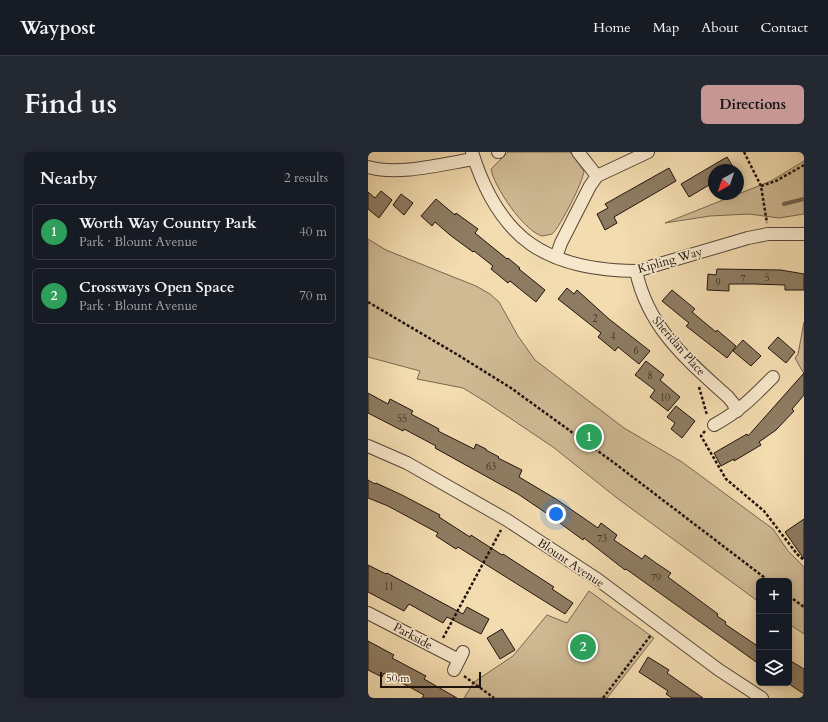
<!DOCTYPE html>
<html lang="en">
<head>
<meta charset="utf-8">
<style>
  :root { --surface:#171b24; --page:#242831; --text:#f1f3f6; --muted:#9ea1a6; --line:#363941; --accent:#c59692 }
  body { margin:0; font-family:Cardo,serif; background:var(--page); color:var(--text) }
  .controls { position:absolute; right:12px; bottom:12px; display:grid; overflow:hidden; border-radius:6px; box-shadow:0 2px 10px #0003 }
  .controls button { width:36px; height:36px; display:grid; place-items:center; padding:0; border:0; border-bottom:1px solid var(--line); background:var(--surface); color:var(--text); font:20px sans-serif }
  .compass { position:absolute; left:340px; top:12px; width:36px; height:36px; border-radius:50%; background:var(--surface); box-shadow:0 2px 10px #0003; rotate:220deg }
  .scale { position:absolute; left:12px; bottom:10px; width:101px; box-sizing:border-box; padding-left:4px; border:2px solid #20140e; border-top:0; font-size:11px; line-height:14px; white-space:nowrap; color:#20140e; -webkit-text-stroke:3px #f7e8cc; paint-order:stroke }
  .you { position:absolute; left:188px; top:362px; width:14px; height:14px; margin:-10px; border:3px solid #fff; border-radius:50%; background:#1a73e8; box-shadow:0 0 0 6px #1a73e833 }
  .badge { display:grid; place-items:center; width:26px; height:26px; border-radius:50%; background:var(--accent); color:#fff; font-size:13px; font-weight:700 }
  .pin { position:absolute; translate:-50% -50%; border:2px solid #fff; box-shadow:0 1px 4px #0006 }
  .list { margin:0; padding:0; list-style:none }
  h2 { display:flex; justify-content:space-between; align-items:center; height:52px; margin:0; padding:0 16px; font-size:17px }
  h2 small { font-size:13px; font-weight:400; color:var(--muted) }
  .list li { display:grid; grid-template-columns:26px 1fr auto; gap:12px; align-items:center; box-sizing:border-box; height:56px; margin:0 8px 8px; padding:0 8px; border:1px solid var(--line); border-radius:6px }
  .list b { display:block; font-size:15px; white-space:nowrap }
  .list p { margin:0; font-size:13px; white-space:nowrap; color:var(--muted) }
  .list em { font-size:13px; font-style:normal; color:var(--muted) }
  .icon { flex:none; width:22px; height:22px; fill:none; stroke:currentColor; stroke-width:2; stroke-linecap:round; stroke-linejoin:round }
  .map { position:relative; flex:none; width:436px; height:546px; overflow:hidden; border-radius:6px }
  header { display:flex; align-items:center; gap:24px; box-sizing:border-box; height:56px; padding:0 20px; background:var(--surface); border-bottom:1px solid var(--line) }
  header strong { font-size:19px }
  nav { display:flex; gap:22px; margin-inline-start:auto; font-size:14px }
  .intro { display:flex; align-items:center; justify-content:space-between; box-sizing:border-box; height:96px; padding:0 24px }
  h1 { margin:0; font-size:28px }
  .button { padding:10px 18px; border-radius:6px; background:var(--accent); color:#111; font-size:14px; font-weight:700 }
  main { display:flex; gap:24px; padding:0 24px }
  aside { flex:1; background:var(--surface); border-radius:6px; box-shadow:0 2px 10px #0003 }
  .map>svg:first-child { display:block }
  .green { fill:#cfba94; stroke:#786751 }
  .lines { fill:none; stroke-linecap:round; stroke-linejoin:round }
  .stream { stroke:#73634e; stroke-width:4 }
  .building { fill:#8e7c62; stroke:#20140e }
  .minor-casing { stroke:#554636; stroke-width:14 }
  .path { stroke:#20140e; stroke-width:2.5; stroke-dasharray:3 2; stroke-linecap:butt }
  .minor { stroke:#f7e8cc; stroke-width:12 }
  .labels { text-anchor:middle; stroke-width:3.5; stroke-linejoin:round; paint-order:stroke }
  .number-label { font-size:10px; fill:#3c2e23 }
  .street-label { font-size:12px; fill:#20140e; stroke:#f7e8cc }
</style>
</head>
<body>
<header>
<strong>Waypost</strong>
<nav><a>Home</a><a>Map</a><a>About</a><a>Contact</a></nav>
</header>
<div class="intro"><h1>Find us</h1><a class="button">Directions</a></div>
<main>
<aside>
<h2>Nearby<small>2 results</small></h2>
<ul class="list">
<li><span class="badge" style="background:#2e9e5b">1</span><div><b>Worth Way Country Park</b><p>Park · Blount Avenue</p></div><em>40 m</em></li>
<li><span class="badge" style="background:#2e9e5b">2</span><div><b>Crossways Open Space</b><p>Park · Blount Avenue</p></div><em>70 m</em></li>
</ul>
</aside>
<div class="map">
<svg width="436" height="546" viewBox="0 0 436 546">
  <rect width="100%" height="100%" fill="#f3dcb0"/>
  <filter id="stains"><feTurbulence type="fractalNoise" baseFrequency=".005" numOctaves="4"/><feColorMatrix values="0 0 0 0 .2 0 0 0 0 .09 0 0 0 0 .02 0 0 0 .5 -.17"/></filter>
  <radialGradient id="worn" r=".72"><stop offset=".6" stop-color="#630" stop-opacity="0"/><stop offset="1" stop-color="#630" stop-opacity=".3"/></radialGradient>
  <g class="green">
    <path d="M140,0h62l14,19c-1,11 -24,56 -32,63l-10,2c-18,-5 -48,-49 -51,-67z"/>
    <path d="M436,9v53l-25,4 -30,-4 -39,2 -45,7 106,-42z"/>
    <path d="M0,87l18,11 90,36 14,8 9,8 19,34 17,24 89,68 58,34 91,67 15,22 16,16v67l-15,-10v-43h-30v21l-142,-104 -64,-51 -67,-45 -23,-14 -46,-9 3,-8 -52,-14z"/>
    <path d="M436,170v52l-9,-16 3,-4z"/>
    <path d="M221,439l65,47 -47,60h-143l10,-16 39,-26 34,-41 20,8z"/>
  </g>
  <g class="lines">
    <path class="stream" d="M416,52l20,-5"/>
  </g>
  <g class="building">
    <path d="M359,5l8,13h-21v12l-25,15 -8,-13z"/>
    <path d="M301,16l7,13 -62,36 3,6 -12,7 -8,-16 11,-6 -3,-4z"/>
    <path d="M13,39l11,9 -13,18 -11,-9v-17l7,6z"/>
    <path d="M33,42l12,9 -9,12 -11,-10z"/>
    <path d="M68,47l19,16 1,-2 22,16 -3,4 32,26 1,-1 12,10 -1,1 26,21 -9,12 -26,-21 -2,2 -17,-14 2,-3 -19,-15 -1,1 -23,-17 -15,-13 -3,4 -11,-10z"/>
    <path d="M349,117l64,1 23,4v16h-19v-5l-31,-1h-25v7l-22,-1 1,-16 8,1z"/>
    <path d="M199,136l7,6 3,-4 32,29 41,32 -11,13 -21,-17 -3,4 -17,-14 3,-4 -43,-34z"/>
    <path d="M304,138l23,19 -3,3 24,20 1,-2 19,16 -9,12 -41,-32 3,-3 -27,-22z"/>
    <path d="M410,185l17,15 -9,11 -18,-15z"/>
    <path d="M375,188l18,16 -10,10 -18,-15z"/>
    <path d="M278,209l18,14 -4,5 20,17 -12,14 -18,-14 5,-7 -20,-15z"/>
    <path d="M436,221v22l-12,14 2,2 -18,19 -17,12 2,3 -27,16v-2l-13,7 -7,-13 33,-19 1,2z"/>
    <path d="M0,241l20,11 2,-5 23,12 -2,3 28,15 -1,2 36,18 2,-5 10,5v1l13,7 -1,1 24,12 -3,7 37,22 42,29 3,-5 16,12 -3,5 28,19 3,-4 11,8 15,10 -3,4 50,37 -1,2 9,6 -1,2 34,23v17l-133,-95 -1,1 -41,-32 -1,2 -34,-25 -31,-21 -83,-46 1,-2 -32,-17 -1,2 -35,-18z"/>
    <path d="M308,254l19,15 -13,17 -11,-9 4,-6 -8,-6z"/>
    <path d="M0,328l7,4 1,-1 26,12 38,20 -1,2 31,20 1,-2 31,20 1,-1 51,33 -2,2 21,14 -8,11 -107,-67 -2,2 -20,-13 2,-3 -50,-27 -20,-8z"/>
    <path d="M436,367v40l-19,-27z"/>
    <path d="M0,413l18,9 1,-1 76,41 4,-7 22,12 -8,15 -34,-17 -4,6 -34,-19 -5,7 -36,-19z"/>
    <path d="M134,477l13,21 -15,9 -13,-21z"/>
    <path d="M0,489l26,14 -2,3 34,18 -2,3 33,19h-35l2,-3 -40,-22 -2,4 -14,-7z"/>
    <path d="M280,505l21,13 -2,3 36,25h-31l-6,-4 2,-3 -29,-19z"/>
    <path d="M421,508l15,9v25l-15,-10z"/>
  </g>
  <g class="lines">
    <defs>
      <g id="minor">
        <path d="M104,0c27,87 74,118 164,119l112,-33 20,-4h36"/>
        <path d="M130,0h1"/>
        <path d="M210,0l19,24"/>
        <path d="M0,15c30,9 75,-3 106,-8"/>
        <path d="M188,105l5,-14 29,-57 7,-10 51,-24"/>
        <path d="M268,119c12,57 51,89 92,126l5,6 4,8"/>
        <path d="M346,273c26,-14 39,-28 59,-48"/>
        <path d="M0,294l39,17 100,57 90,59 122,91 43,28"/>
        <path d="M0,461l91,47"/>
        <path d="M86,518l9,-18"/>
      </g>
    </defs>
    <use href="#minor" class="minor-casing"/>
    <g class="path">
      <path d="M376,0l17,34 6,37"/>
      <path d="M393,34l15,-5 28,-16"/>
      <path d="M0,150l90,53 53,33 102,74 156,119"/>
      <path d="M331,235l8,28"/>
      <path d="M337,279l-4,5 25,43 38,32 33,43 7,6"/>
      <path d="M421,444l15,11"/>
      <path d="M75,486l58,-108"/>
      <path d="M96,524l30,22"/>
      <path d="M235,546l48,-63"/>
    </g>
    <use href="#minor" class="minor"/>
  </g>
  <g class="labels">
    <g class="number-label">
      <text x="399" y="129">5</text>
      <text x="375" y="130">7</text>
      <text x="350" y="134">9</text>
      <text x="227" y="170">2</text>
      <text x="245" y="188">4</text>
      <text x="268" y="202">6</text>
      <text x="282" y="227">8</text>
      <text x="297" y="249">10</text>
      <text x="34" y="270">55</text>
      <text x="123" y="318">63</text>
      <text x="234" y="390">73</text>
      <text x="288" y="429">79</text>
      <text x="21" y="438">11</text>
    </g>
    <g class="street-label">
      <text transform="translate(302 108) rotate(-16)" y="4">Kipling Way</text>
      <text transform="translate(311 194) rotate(49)" y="4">Sheridan Place</text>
      <text transform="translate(203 411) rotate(34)" y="4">Blount Avenue</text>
      <text transform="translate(45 484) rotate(28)" y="4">Parkside</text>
    </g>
  </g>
  <rect width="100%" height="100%" filter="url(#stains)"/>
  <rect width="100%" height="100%" fill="url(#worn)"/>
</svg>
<div class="controls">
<button>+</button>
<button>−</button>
<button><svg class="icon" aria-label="layers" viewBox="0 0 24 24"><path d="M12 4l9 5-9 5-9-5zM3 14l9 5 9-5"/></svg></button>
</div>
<svg class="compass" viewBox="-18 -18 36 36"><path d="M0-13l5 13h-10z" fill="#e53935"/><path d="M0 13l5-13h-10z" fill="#9ea1a6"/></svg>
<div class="scale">50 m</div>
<div class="you"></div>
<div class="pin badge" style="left:221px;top:285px;background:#2e9e5b">1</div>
<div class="pin badge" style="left:215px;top:495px;background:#2e9e5b">2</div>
</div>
</main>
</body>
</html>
